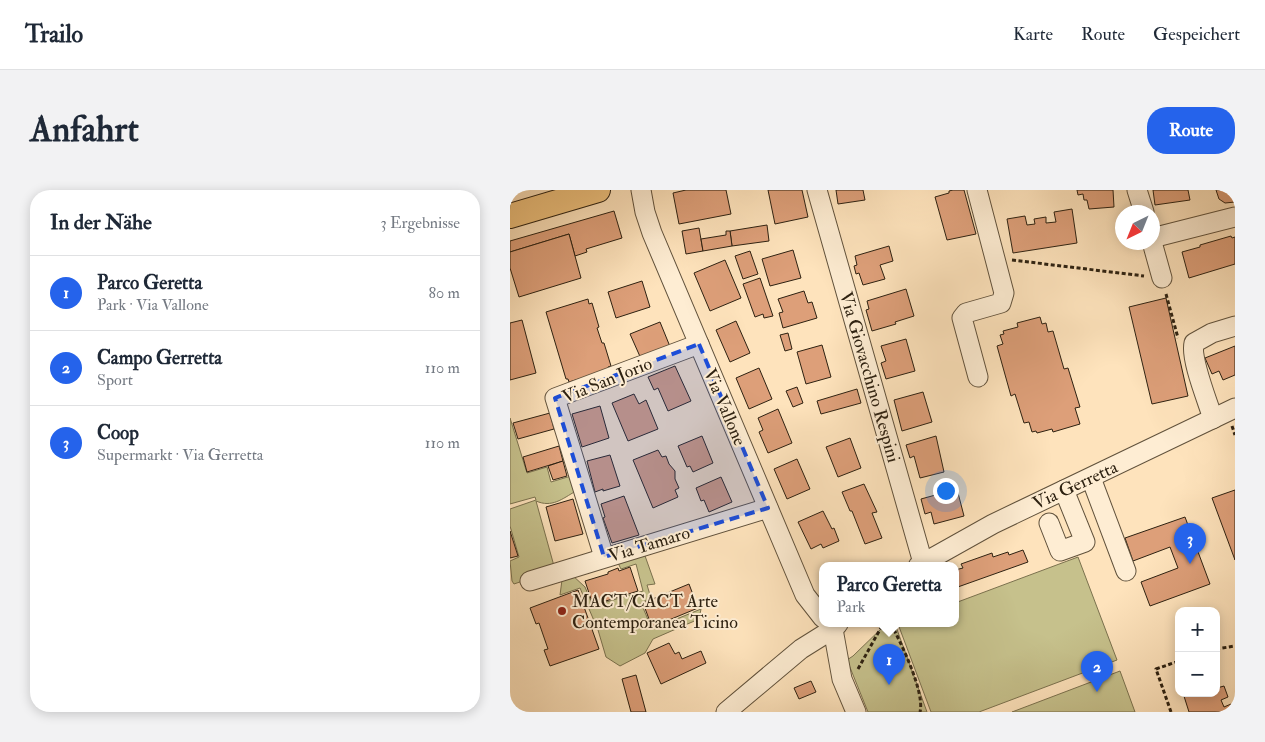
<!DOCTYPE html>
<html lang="de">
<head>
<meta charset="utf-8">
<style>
  :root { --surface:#fff; --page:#f2f2f3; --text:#1f2937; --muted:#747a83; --line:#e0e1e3; --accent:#2563eb }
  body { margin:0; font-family:"IM FELL Double Pica",serif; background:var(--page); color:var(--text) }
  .controls { position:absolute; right:15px; bottom:15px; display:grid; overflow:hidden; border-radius:10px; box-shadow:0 2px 12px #0003 }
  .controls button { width:45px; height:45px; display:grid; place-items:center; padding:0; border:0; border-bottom:1px solid var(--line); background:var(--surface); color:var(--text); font:25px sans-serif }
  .compass { position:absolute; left:605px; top:15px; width:45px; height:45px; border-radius:50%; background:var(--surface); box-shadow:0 2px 12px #0003; rotate:223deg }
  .you { position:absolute; left:435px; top:300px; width:18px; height:18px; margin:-12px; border:4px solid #fff; border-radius:50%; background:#1a73e8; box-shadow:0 0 0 8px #1a73e833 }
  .badge { display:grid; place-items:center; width:32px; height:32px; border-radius:50%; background:var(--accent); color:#fff; font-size:16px; font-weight:700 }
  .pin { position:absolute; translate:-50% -41px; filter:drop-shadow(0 1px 2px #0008) }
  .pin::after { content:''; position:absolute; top:26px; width:18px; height:15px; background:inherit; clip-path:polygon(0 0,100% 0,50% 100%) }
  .popup { position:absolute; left:309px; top:372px; width:140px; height:65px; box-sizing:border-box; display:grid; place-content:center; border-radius:10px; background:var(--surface); filter:drop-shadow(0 1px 4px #0005); font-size:16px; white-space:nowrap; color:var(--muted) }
  .popup b { font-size:19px; color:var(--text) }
  .popup::after { content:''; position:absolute; left:50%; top:100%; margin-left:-10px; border:10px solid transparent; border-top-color:var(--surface) }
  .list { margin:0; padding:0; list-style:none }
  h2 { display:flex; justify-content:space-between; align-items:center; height:65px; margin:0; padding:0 20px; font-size:21px }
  h2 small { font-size:16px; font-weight:400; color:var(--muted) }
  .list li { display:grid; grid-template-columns:32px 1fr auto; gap:15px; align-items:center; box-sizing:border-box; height:75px; padding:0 20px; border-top:1px solid var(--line) }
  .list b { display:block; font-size:19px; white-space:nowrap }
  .list p { margin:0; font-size:16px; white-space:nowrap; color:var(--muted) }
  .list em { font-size:16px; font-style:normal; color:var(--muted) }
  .map { position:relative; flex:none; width:725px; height:522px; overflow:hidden; border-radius:20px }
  header { display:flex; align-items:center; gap:30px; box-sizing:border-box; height:70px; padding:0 25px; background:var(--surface); border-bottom:1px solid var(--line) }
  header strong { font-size:24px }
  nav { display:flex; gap:28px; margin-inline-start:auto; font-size:18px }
  .intro { display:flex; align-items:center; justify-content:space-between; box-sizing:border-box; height:120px; padding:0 30px }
  h1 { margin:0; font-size:35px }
  .button { padding:12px 22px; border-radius:20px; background:var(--accent); color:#fff; font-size:18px; font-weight:700 }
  main { display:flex; gap:30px; padding:0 30px }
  aside { flex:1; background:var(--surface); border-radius:20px; box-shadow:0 2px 12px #0003 }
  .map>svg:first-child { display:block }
  .green { fill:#c6c18c; stroke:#7a714e }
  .building { fill:#dd9f79; stroke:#2d2111 }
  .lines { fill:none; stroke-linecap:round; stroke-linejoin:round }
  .minor-casing { stroke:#61523c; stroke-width:21 }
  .major-casing { stroke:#2d2111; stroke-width:26 }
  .path { stroke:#2d2111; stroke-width:3; stroke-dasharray:4 2.5; stroke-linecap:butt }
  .minor { stroke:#feedd3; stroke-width:19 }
  .major { stroke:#efc27e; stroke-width:24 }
  .marked { fill:#1d4ed8; fill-opacity:0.2; stroke:#1d4ed8; stroke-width:4; stroke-dasharray:10 6; stroke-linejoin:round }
  .poi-dot { fill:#8f2418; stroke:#feedd3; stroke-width:2 }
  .labels { text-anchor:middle; stroke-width:4; stroke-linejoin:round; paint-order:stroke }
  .street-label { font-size:18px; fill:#2d2111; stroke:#feedd3 }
  .poi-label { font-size:18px; fill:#2d2111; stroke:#feedd3; text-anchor:start }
</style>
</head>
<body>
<header>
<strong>Trailo</strong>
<nav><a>Karte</a><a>Route</a><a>Gespeichert</a></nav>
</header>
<div class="intro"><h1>Anfahrt</h1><a class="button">Route</a></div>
<main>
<aside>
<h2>In der Nähe<small>3 Ergebnisse</small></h2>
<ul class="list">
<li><span class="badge">1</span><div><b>Parco Geretta</b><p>Park · Via Vallone</p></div><em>80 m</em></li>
<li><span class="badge">2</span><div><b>Campo Gerretta</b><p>Sport</p></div><em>110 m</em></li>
<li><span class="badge">3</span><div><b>Coop</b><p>Supermarkt · Via Gerretta</p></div><em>110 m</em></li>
</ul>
</aside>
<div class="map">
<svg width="725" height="522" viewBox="0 0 725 522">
  <rect width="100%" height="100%" fill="#fee3bc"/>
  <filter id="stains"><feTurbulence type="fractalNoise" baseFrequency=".004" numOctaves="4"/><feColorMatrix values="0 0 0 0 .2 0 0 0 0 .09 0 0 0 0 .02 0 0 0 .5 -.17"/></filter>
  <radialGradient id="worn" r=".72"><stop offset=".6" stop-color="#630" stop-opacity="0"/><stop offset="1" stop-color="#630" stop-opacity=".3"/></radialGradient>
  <g class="green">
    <path d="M0,228l17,55 20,-6 4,15 20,-6 5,15c-14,8 -24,17 -40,10l18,65 -11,8 -29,10 -2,-3 -2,-20 9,-4 -9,-31v-17l26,-9 -1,-3 -25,7z"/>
    <path d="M134,363l11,31 -8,1 4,13 -10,5 11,26 49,-20 -2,10 -46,20 -8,14 -25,13 -14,-9 -8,-27 -18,-42 -20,7 2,-15 9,-6 14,13 8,19 50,-15 -7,-27 -15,5 -4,-8z"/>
    <path d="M568,367l39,103 -138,52h-48l-33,-88h57v-21z"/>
    <path d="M376,434h9l32,88h-59l-2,-5 -19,-47 6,-4z"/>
    <path d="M610,481l15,41h-123z"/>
  </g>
  <g class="building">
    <path d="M176,0h40l5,24 -52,10 -6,-31z"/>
    <path d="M258,0h34l6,27 -33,7z"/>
    <path d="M326,0h27l2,10 -27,4z"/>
    <path d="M443,0h11l12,44 -29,6 -12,-43 14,-4v-2z"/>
    <path d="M567,0h36l1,17 -25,2 -2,-9h-3l-1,-6 -5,1z"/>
    <path d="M643,0h35l2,10 -35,5z"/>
    <path d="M706,0h19v12l-10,1 -6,-4z"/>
    <path d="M562,19l5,34 -64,10 -6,-34 18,-3 2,9 8,-1 -1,-5 12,-2v6l10,-1 -2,-10z"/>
    <path d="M104,21l8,27 -36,11 1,3 -12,4 -6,-22 -59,18v-11z"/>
    <path d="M257,35l2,16 -37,5 -2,-15z"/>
    <path d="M189,38l4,23 -17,3 -4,-23z"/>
    <path d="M216,41h4l2,15 -29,5 -2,-12 25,-4z"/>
    <path d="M59,44l12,44 -62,19 -9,-29v-16z"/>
    <path d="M721,46l1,2 3,-1v27l-46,14 -7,-26 18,-5v-2z"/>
    <path d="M379,56l4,15 -13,4 5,14 -22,6 -4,-12 -3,1 -2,-8 3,-1 -2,-9z"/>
    <path d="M283,60l8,28 -31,8 -8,-27z"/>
    <path d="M240,61l8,23 -15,5 -8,-23z"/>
    <path d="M215,70l16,38 -31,13 -16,-38z"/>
    <path d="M250,88l13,38 -9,2 -1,-4 -8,3 -12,-33z"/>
    <path d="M132,91l8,26 -34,11 -8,-26z"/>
    <path d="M396,99l8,27 -19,6 1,2 -24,7 -6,-21 3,-1 -2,-8z"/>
    <path d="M294,101l4,12 4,-1 5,16 -34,10 -4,-15 4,-1 -5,-13z"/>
    <path d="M656,108l22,98 -36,8 -23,-97z"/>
    <path d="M78,109l1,5 3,-1 7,24 -2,1 5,15h2l7,23 -3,1 1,3 -40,12 -1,-3h-2l-20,-67z"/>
    <path d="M530,127l2,7 4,-1 2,9 5,-1 11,38 4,-1 12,39 -5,1 5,16 -27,8 -1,-3 -15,4 -1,-2 -4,1 -3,-10 -5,1 -9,-29 -4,2 -14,-50 6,-2 -3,-9 4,-1 -1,-3 15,-4 -1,-4z"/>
    <path d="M12,130l14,53 -26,7v-57z"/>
    <path d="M226,131l14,32 -20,9 -14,-32z"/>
    <path d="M150,132l11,27 -29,12 -12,-27z"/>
    <path d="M278,143l4,16 -7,2 -5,-16z"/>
    <path d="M396,149l9,32 -29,8 -5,-16 5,-2 -5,-15z"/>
    <path d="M312,155l9,32 -25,7 -9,-32z"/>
    <path d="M725,156v29l-12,5 -4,-9 -7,3 -7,-16z"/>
    <path d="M165,176l16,35 -23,10 -10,-23 -4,2 -6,-13z"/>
    <path d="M249,178l13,31 -23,10 -13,-31z"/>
    <path d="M287,197l6,16 -10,4 -7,-16z"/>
    <path d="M347,199l4,14 -40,11 -4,-13z"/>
    <path d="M413,202l9,30 -30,9 -8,-31z"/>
    <path d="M124,204l5,10 7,-4 12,29 -30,12 -16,-38z"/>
    <path d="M90,216l9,32 -27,9 -10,-33z"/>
    <path d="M268,219l14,34 -24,10 -9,-21 4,-2 -5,-12z"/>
    <path d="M40,223l4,16 -36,10 -5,-16z"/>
    <path d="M192,246l11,27 -20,9 -3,-6 -3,1 -9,-21z"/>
    <path d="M426,246l8,36 -24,6 -6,-22 -4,2 -4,-13z"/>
    <path d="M340,248l11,30 -23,9 -12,-30z"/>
    <path d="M49,256l4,15 -36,11 -4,-15z"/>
    <path d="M148,260l4,7 4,-1 3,8 6,7v8l4,9 -4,2 3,7 -25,11 -20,-48z"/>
    <path d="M100,265l10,31 -17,5v-2l-8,3 -8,-31z"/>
    <path d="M287,269l13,30 -23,10 -13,-30z"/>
    <path d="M53,271l4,15 -14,4 -5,-14z"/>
    <path d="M211,287l11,25 -23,10 -5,-12 -3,1 -5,-13z"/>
    <path d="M354,294l13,28 -5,1 10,25 -17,6 -13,-33h-2l-8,-19z"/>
    <path d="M447,299l7,27 -30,8 -3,-12 -6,2 -4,-15z"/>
    <path d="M725,300v70l-23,-62z"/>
    <path d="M114,306l15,39 -27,8 -9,-25 2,-1 -4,-13z"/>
    <path d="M63,309l10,35 -28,7 -9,-34z"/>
    <path d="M313,321l9,18 2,-1 5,13 -16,7 -2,-4 -10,5 -13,-27z"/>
    <path d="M675,327l25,67 -60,22 -9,-24 37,-14 -8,-21 -37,14 -8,-23z"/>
    <path d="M0,341l8,25 -8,2z"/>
    <path d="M513,360l5,12 -73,26v-18l8,-2 -2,-4 31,-11 1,4 15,-5 1,3z"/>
    <path d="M120,377l8,24 -45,14 -8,-24 23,-7v-2l10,-4 1,3z"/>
    <path d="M179,394l9,24 -46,19 -9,-24z"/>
    <path d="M68,400l21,59 -49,17 -6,-16 4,-1 -9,-26 -3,1 -6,-16z"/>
    <path d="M159,453l6,11 4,-2 3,7 19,-8 5,12 -45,21 -14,-31z"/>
    <path d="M126,485l10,37h-15l-9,-33z"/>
    <path d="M301,491l5,11 -17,7 -5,-11z"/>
    <path d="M706,496l1,2 7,-2 4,11 -7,3 3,7 7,-3 3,8h-45l-6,-19h33z"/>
  </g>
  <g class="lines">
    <defs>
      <g id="minor">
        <path d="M131,0l4,22 7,21 153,362 18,23"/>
        <path d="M307,0l106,373"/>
        <path d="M467,0l27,103 -3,10 -35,10 -4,5 16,59"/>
        <path d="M627,0l7,22"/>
        <path d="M642,48l83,-21"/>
        <path d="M642,52l10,36"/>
        <path d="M703,229c-5,-17 -23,-60 -19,-76l18,-10 23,-7"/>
        <path d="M581,288l35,93"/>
        <path d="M539,333l11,28 25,-9 -21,-52"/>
        <path d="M94,367l-49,-159 144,-54"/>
        <path d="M408,376l75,-42 242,-116"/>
        <path d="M20,391l238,-73"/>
        <path d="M318,434l5,5 9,50 14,33"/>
        <path d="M216,522l75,-63 32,-20 5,-5"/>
      </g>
      <path id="major" d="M0,26l88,-26"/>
    </defs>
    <use href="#minor" class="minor-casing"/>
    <use href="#major" class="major-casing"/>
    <g class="path">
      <path d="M502,70l132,16"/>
      <path d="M656,104l12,44"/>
      <path d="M722,236l3,9"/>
      <path d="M381,434c10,19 34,68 29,88"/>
      <path d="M706,459l19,-3"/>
      <path d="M348,479l25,-45"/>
      <path d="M661,522l-15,-43 23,-8"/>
    </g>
    <use href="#minor" class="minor"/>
    <use href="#major" class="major"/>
  </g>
  <path class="marked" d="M189,154l69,164 -164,49 -49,-159z"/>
  <circle class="poi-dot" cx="52" cy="421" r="5"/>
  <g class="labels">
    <g class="street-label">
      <text transform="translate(360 187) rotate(74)" y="6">Via Giovacchino Respini</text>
      <text transform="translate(97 190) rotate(-22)" y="6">Via San Jorio</text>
      <text transform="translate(215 217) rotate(67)" y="6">Via Vallone</text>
      <text transform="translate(565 295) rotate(-25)" y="6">Via Gerretta</text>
      <text transform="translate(139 354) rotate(-17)" y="6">Via Tamaro</text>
    </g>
    <g class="poi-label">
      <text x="62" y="417">MACT/CACT Arte<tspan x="62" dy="21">Contemporanea Ticino</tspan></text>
    </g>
  </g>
  <rect width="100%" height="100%" filter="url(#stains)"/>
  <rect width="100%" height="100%" fill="url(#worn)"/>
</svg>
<div class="controls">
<button>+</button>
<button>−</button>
</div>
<svg class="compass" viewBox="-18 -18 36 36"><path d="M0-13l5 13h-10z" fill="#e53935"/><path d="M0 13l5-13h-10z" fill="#747a83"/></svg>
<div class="you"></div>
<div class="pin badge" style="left:379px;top:495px">1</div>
<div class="popup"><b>Parco Geretta</b>Park</div>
<div class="pin badge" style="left:587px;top:502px">2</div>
<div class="pin badge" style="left:680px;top:374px">3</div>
</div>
</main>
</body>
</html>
